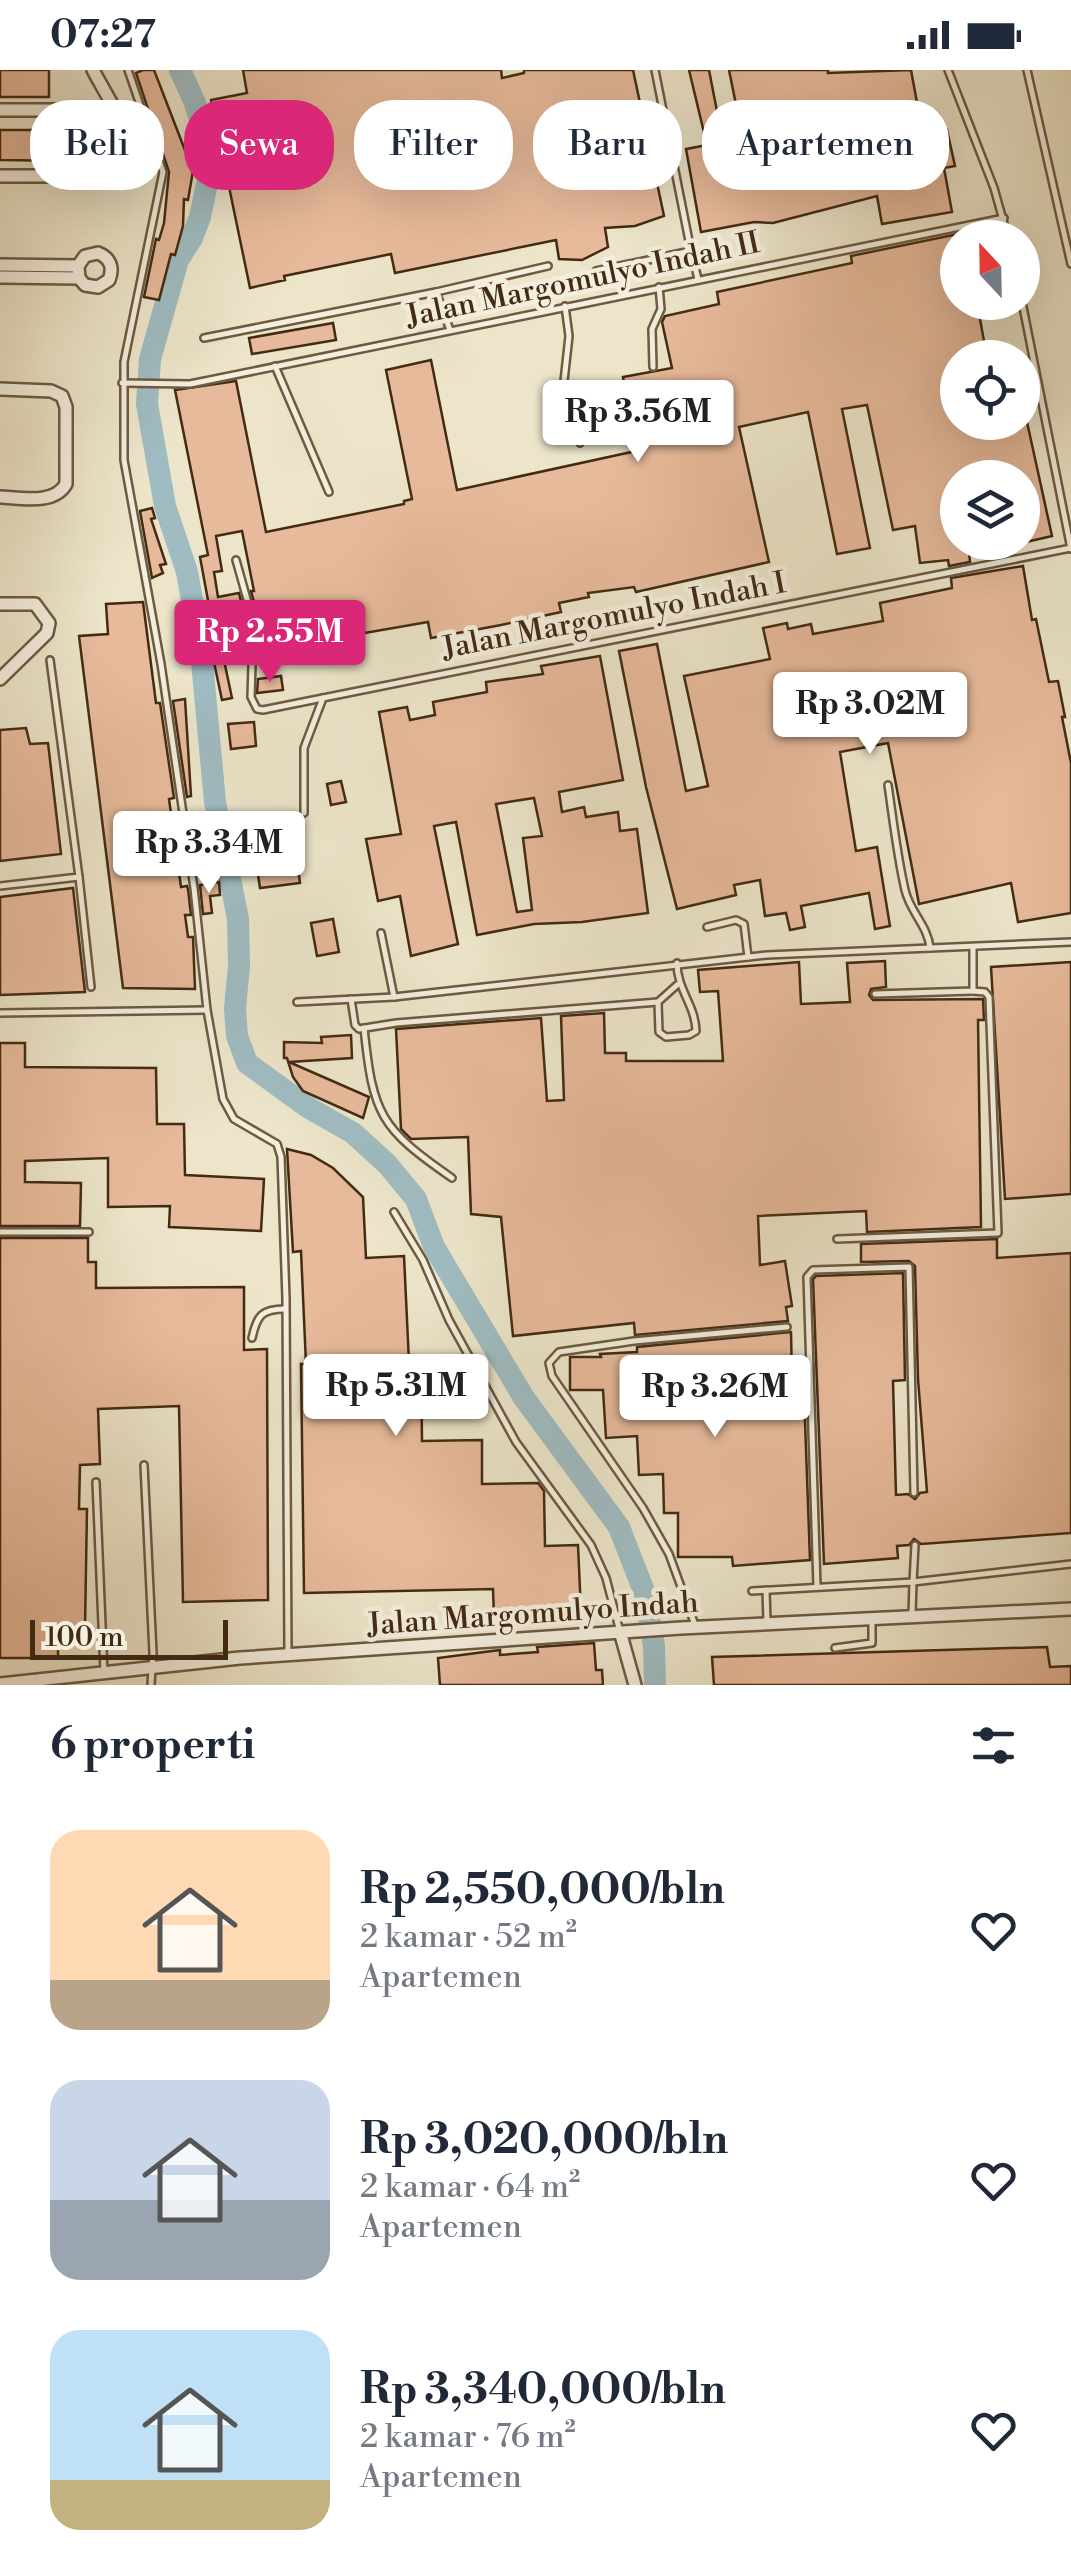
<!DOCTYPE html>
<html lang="id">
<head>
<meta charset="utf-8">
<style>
  :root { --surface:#fff; --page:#f6f6f7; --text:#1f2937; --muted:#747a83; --accent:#db2777 }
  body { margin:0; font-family:"Libre Bodoni",serif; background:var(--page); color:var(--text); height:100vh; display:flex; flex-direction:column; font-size:38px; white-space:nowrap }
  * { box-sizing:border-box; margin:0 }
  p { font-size:32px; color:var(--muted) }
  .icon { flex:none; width:55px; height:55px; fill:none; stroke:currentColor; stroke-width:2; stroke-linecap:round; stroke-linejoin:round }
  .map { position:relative; height:1615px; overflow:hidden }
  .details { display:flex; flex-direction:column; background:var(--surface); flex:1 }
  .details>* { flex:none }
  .banner { position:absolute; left:30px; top:30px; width:1012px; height:90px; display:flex; gap:20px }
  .needle { width:65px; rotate:338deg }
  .controls { position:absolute; left:940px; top:150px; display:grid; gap:20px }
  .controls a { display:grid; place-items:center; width:100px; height:100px; border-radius:50%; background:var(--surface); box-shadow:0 10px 40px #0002; font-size:50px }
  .scale { position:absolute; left:30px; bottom:25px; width:198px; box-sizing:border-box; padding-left:10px; border:5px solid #432b13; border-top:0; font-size:28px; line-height:35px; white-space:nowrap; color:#432b13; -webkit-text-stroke:8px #f3eedd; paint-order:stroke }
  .price { position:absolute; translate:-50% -85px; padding:0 22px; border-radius:10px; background:#fff; color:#222; font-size:32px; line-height:65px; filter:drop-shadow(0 2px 5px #0008) }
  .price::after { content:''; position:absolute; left:50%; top:60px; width:30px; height:22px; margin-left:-15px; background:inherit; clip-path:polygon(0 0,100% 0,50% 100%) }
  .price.active { background:var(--accent); color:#fff }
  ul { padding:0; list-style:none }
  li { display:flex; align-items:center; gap:30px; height:250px; padding:0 50px }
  li span { display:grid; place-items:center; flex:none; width:280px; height:200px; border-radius:30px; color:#555 }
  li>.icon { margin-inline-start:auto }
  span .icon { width:120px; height:120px; fill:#fffc; stroke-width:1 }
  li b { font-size:42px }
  h2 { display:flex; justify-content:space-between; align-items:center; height:120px; padding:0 50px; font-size:42px }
  .pill { padding:0 35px; border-radius:40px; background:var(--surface); box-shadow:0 10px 40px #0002; font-size:35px; line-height:90px }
  .pill.active { background:var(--accent); color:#fff }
  .status { display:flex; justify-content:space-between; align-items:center; height:70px; padding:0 50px; background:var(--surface); direction:ltr }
  .status svg { height:28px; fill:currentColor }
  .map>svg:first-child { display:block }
</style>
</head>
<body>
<div class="status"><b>07:27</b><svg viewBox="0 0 49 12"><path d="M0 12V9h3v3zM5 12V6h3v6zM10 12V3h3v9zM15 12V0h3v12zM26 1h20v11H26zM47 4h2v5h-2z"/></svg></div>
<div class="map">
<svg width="1071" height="1615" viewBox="0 0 1071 1615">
  <rect width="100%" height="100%" fill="#ece5ca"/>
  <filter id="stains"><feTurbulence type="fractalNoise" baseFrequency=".002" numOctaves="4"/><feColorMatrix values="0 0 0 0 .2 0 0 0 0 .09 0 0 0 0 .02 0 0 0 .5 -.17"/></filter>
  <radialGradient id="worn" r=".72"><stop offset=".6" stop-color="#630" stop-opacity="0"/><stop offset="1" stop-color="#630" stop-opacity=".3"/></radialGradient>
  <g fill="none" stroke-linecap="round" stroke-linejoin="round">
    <path stroke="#9fbcc2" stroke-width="22" d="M180 0 195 33 206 69 208 109 200 147 192 168 178 190 150 289 147 334 165 436 187 502 201 581 215 732 238 849 239 896 235 938 237 966 247 993 309 1038 353 1063 387 1094 416 1129 434 1177 524 1328 619 1457 645 1524 654 1576 655 1615"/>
  </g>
  <g fill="#e7ba9b" stroke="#432b13" stroke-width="2.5" fill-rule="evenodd">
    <rect x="0" y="0" width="49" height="27"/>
    <path d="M143 0H154L193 101 188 130 184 129 183 156 175 185 171 184 159 230 144 227 156 169 159 170 164 153 169 102 136 3Z"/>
    <path d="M243 0H501L502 8 524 3V0H633L664 146 635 156 605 158 608 177 582 190 559 189 556 170 395 203 391 184 284 206 285 210 250 218 211 30 247 23Z"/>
    <path d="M689 0H709L723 72 743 69 729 0H828V3L911 0 923 65 947 60 955 96 944 98 952 142 882 154 877 126 773 153 754 152 701 162 686 79 707 75Z"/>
    <path d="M0 60H71V91L0 90Z"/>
    <path d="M958 164V232H977L987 288H958V352H1027L1052 466 1022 473V453L1027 452 1022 408H958V472H968L970 492 949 496 948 490 920 493 915 456 893 460 867 335 842 339 870 478 837 484 808 342 739 357 769 492 636 522 634 517 588 523 589 527 559 533 561 542 501 555 431 568 428 552 353 565 355 574 294 586 290 565 264 570 251 521H254L242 461 216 466 222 501 214 502 218 527 239 523 245 548 212 552 200 487 208 485 175 320 236 311 266 462 404 434V431L412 429 386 300 431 290 457 420 636 381 623 307 672 298 662 252 665 246 719 234 717 222 852 193 851 186Z"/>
    <path d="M333 253 336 270 252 284 249 268Z"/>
    <path d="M152 438 155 448 151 449 166 494 160 495 163 503 152 508 140 441Z"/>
    <path d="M1023 496 1032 550 1036 549 1049 612 1058 611 1065 647H1062L1071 693V843L1018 852 1011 813 919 834 888 673 840 682 856 781 877 777 890 856 875 859 869 823 801 836 805 857 790 860 786 843 765 846 760 810 734 815 736 825 677 839 646 717 619 581 657 574 686 721 708 716 684 606 770 589 763 558 787 553 788 559 811 554 813 564 883 551 880 533 952 518 951 508Z"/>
    <path d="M143 532 156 633H160L174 728 169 729 181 817 187 816 188 819 191 845H185L188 867H193L195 919 123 918 79 566 108 564 106 534Z"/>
    <path d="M222 581 232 628 222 630 212 583Z"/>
    <path d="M600 586 623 710 559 722 562 742 584 737 586 747 618 742 620 761 637 759 648 843 582 852 534 854 477 865 456 752 434 756 458 874 411 886 400 826 378 831 366 769 401 764 379 642 407 637 410 650 435 645 433 632 487 622 486 612 543 604 541 596ZM534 728 542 766 523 768 532 840 517 842 496 734Z"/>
    <path d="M281 606 283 620 257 623 258 609Z"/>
    <path d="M185 629 191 726 187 727 173 631Z"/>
    <path d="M254 652 256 676 231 679 228 654Z"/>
    <path d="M26 658 30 674 48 673 61 784 0 791V660Z"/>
    <path d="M341 711 346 732 331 735 327 714Z"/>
    <path d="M296 785 300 813 260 818 256 791Z"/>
    <path d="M219 812 220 825 210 826 212 843 203 844 200 815Z"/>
    <path d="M73 818 85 922 0 925V827Z"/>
    <path d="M333 849 339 882 317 886 311 853Z"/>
    <path d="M885 891 886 917 871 919 869 925 873 930 983 929 984 950H978L981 1157 867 1162 866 1141 758 1146 760 1195 785 1191 792 1236 786 1237 788 1251 635 1265 634 1253 513 1266 501 1147 471 1144 468 1067 411 1069 401 1059 396 959 541 948 547 1031 564 1030 561 946 604 943 605 983H626V991H723L718 921 700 922 698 900 799 892 801 934 850 932 847 893Z"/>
    <path d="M1071 892V1124L1005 1129 991 897Z"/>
    <path d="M351 965 352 988 289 992 369 1027 363 1048 303 1021 293 1007 287 988H284V972L322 973 321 967Z"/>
    <path d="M0 973H25V997L156 998 157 1054H184L185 1105 264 1109 261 1161 169 1157 170 1136 108 1137V1088L25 1091V1112L81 1113 80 1156H0Z"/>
    <path d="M287 1079 311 1085 333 1098 363 1127 366 1188 404 1186 409 1292 421 1291 422 1371 482 1370V1414L538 1413 544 1421 545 1476 578 1475 581 1542 494 1547 493 1519 304 1523 301 1294H306L301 1181 293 1182Z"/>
    <path d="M0 1168H88V1192H96V1218L244 1217V1280L267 1279 268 1530 183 1532 179 1336 98 1339 100 1394 80 1395 79 1439H87L85 1558 58 1557V1588H0Z"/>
    <path d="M997 1169V1188L1071 1183V1463L921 1474 914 1469 909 1475 897 1476 898 1488 824 1494 813 1209 816 1206 903 1203 905 1310 893 1311 896 1425 908 1424 915 1429 920 1423 927 1422 918 1309 915 1196 909 1191 861 1192V1174Z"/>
    <path d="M791 1262 792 1310H797L798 1324 804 1323 810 1490 733 1496 732 1487H678V1443H664L663 1404 639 1405 637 1366 606 1368 603 1320H570V1287H601L600 1284 637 1282V1277Z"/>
    <path d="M594 1573 596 1600H602L603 1615H440L438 1588 500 1580V1585L538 1582 537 1577Z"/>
    <path d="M1047 1577 1050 1597 1071 1596V1615H714L712 1587Z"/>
  </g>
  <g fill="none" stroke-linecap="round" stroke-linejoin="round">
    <g stroke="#6d5a41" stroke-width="10">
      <g id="service">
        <path d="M128 0 163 102 124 292V390L161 594 194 818 207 940 223 1029 234 1049 277 1074 281 1087 286 1228 288 1584"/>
        <path d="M655 0 691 181"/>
        <path d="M948 0 994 118 1008 168"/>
        <path d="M1027 0 1071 194"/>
        <path d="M596 201 691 181 698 209"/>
        <path d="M436 222 548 196"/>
        <path d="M1022 232 1071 479"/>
        <path d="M565 236 569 266 564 311 580 373"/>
        <path d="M204 268 436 222 450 260"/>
        <path d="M275 296 329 422"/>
        <path d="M653 297 652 259 661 239 659 217"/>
        <path d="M122 313 190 314 1004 148"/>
        <path d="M236 490 250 540 253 562 251 627 257 639 263 640 1071 478"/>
        <path d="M888 715C893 749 897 785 905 820 910 842 928 856 930 878"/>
        <path d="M304 743V678L323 628"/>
        <path d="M79 807 91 917"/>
        <path d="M0 816 79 807 50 590"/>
        <path d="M707 857 736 850 744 854 748 887"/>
        <path d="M381 863 394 927"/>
        <path d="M677 893C677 920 695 934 696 961L689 965 666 967 659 962 658 932 677 915"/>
        <path d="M875 924 973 921V877"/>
        <path d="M351 929 355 955 359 959 396 953 658 932"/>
        <path d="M297 932 394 927 767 885 1071 872"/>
        <path d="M0 943 207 940"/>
        <path d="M364 958C373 1045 380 1058 452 1108"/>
        <path d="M394 1142 423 1190 449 1250 516 1372 591 1475 606 1508 620 1562"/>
        <path d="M0 1162H89"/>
        <path d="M837 1169 998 1163 989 927 985 922 973 921"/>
        <path d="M252 1268C257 1245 262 1239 285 1239"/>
        <path d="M144 1395 153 1583 151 1615"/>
        <path d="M96 1412 104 1602"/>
        <path d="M915 1475 913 1512 1071 1494"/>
        <path d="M817 1516 807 1207 813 1200 909 1197 914 1423"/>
        <path d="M766 1520 767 1552"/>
        <path d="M752 1521 913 1512 912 1545"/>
        <path d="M695 1555 669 1484 643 1438 552 1306 549 1293 559 1282 634 1271 787 1257"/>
        <path d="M835 1578 872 1573V1550"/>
      </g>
    </g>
    <g stroke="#6d5a41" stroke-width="16">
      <g id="minor">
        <path d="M0 40H114"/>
        <path d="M0 106H124L133 99C137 71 106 25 93 0"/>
        <path d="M0 195 78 196"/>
        <path d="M0 207 79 208 85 215 98 217 109 210C114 197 110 188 98 183L85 186 78 196 79 208"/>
        <path d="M0 319 51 321 62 326 66 337V414C54 435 22 428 0 427"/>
        <path d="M0 534H35L49 553 47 563 0 609"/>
        <path d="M621 1565 635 1615"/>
        <path d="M0 1614 240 1588 681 1558 1071 1539"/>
      </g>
    </g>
    <use href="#service" stroke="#f3eedd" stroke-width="5"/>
    <use href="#minor" stroke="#f3eedd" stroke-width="11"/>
  </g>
  <g text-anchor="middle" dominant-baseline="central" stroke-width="9" stroke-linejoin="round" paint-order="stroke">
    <g font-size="30" fill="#432b13" stroke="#f3eedd">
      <text transform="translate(583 210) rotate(-12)">Jalan Margomulyo Indah II</text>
      <text transform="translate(614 546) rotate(-11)">Jalan Margomulyo Indah I</text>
      <text transform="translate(533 1544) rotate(-4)">Jalan Margomulyo Indah</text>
    </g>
  </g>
  <rect width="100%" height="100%" filter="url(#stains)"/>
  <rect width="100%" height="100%" fill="url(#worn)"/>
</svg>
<div class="controls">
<a><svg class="needle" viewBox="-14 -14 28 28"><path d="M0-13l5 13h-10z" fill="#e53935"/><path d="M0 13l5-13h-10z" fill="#747a83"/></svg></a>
<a><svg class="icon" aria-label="locate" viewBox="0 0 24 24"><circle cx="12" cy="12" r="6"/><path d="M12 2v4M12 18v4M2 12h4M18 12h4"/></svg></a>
<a><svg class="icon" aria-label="layers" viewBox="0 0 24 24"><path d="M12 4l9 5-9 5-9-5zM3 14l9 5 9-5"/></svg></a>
</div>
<div class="scale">100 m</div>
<b class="price" style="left:638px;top:395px">Rp 3.56M</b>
<b class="price active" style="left:270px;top:615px">Rp 2.55M</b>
<b class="price" style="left:870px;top:687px">Rp 3.02M</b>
<b class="price" style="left:209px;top:826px">Rp 3.34M</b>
<b class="price" style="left:396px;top:1369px">Rp 5.31M</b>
<b class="price" style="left:715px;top:1370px">Rp 3.26M</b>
<div class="banner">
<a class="pill">Beli</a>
<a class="pill active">Sewa</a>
<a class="pill">Filter</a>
<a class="pill">Baru</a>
<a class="pill">Apartemen</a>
</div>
</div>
<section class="details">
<h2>6 properti<svg class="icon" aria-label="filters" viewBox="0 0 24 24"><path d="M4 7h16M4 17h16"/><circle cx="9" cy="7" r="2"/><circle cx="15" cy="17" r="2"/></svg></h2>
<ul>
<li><span style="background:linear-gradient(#ffd9b3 75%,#b9a48a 0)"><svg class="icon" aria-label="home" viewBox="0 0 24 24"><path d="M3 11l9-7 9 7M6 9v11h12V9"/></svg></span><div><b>Rp 2,550,000/bln</b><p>2 kamar · 52 m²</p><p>Apartemen</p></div><svg class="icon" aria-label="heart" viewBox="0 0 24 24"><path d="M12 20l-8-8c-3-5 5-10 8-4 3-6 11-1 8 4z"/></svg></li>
<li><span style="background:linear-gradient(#c9d6e8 60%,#9aa5b1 0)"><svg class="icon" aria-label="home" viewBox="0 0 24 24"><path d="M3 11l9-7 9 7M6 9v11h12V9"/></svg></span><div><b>Rp 3,020,000/bln</b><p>2 kamar · 64 m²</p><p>Apartemen</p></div><svg class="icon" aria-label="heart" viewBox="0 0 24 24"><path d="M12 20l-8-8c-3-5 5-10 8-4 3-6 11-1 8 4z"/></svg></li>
<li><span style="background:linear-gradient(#bfe0f5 75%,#c2b280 0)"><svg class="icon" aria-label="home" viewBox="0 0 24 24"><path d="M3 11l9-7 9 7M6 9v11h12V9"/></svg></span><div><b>Rp 3,340,000/bln</b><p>2 kamar · 76 m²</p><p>Apartemen</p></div><svg class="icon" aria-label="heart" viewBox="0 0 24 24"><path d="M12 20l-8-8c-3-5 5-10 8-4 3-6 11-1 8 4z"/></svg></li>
</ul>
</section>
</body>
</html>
